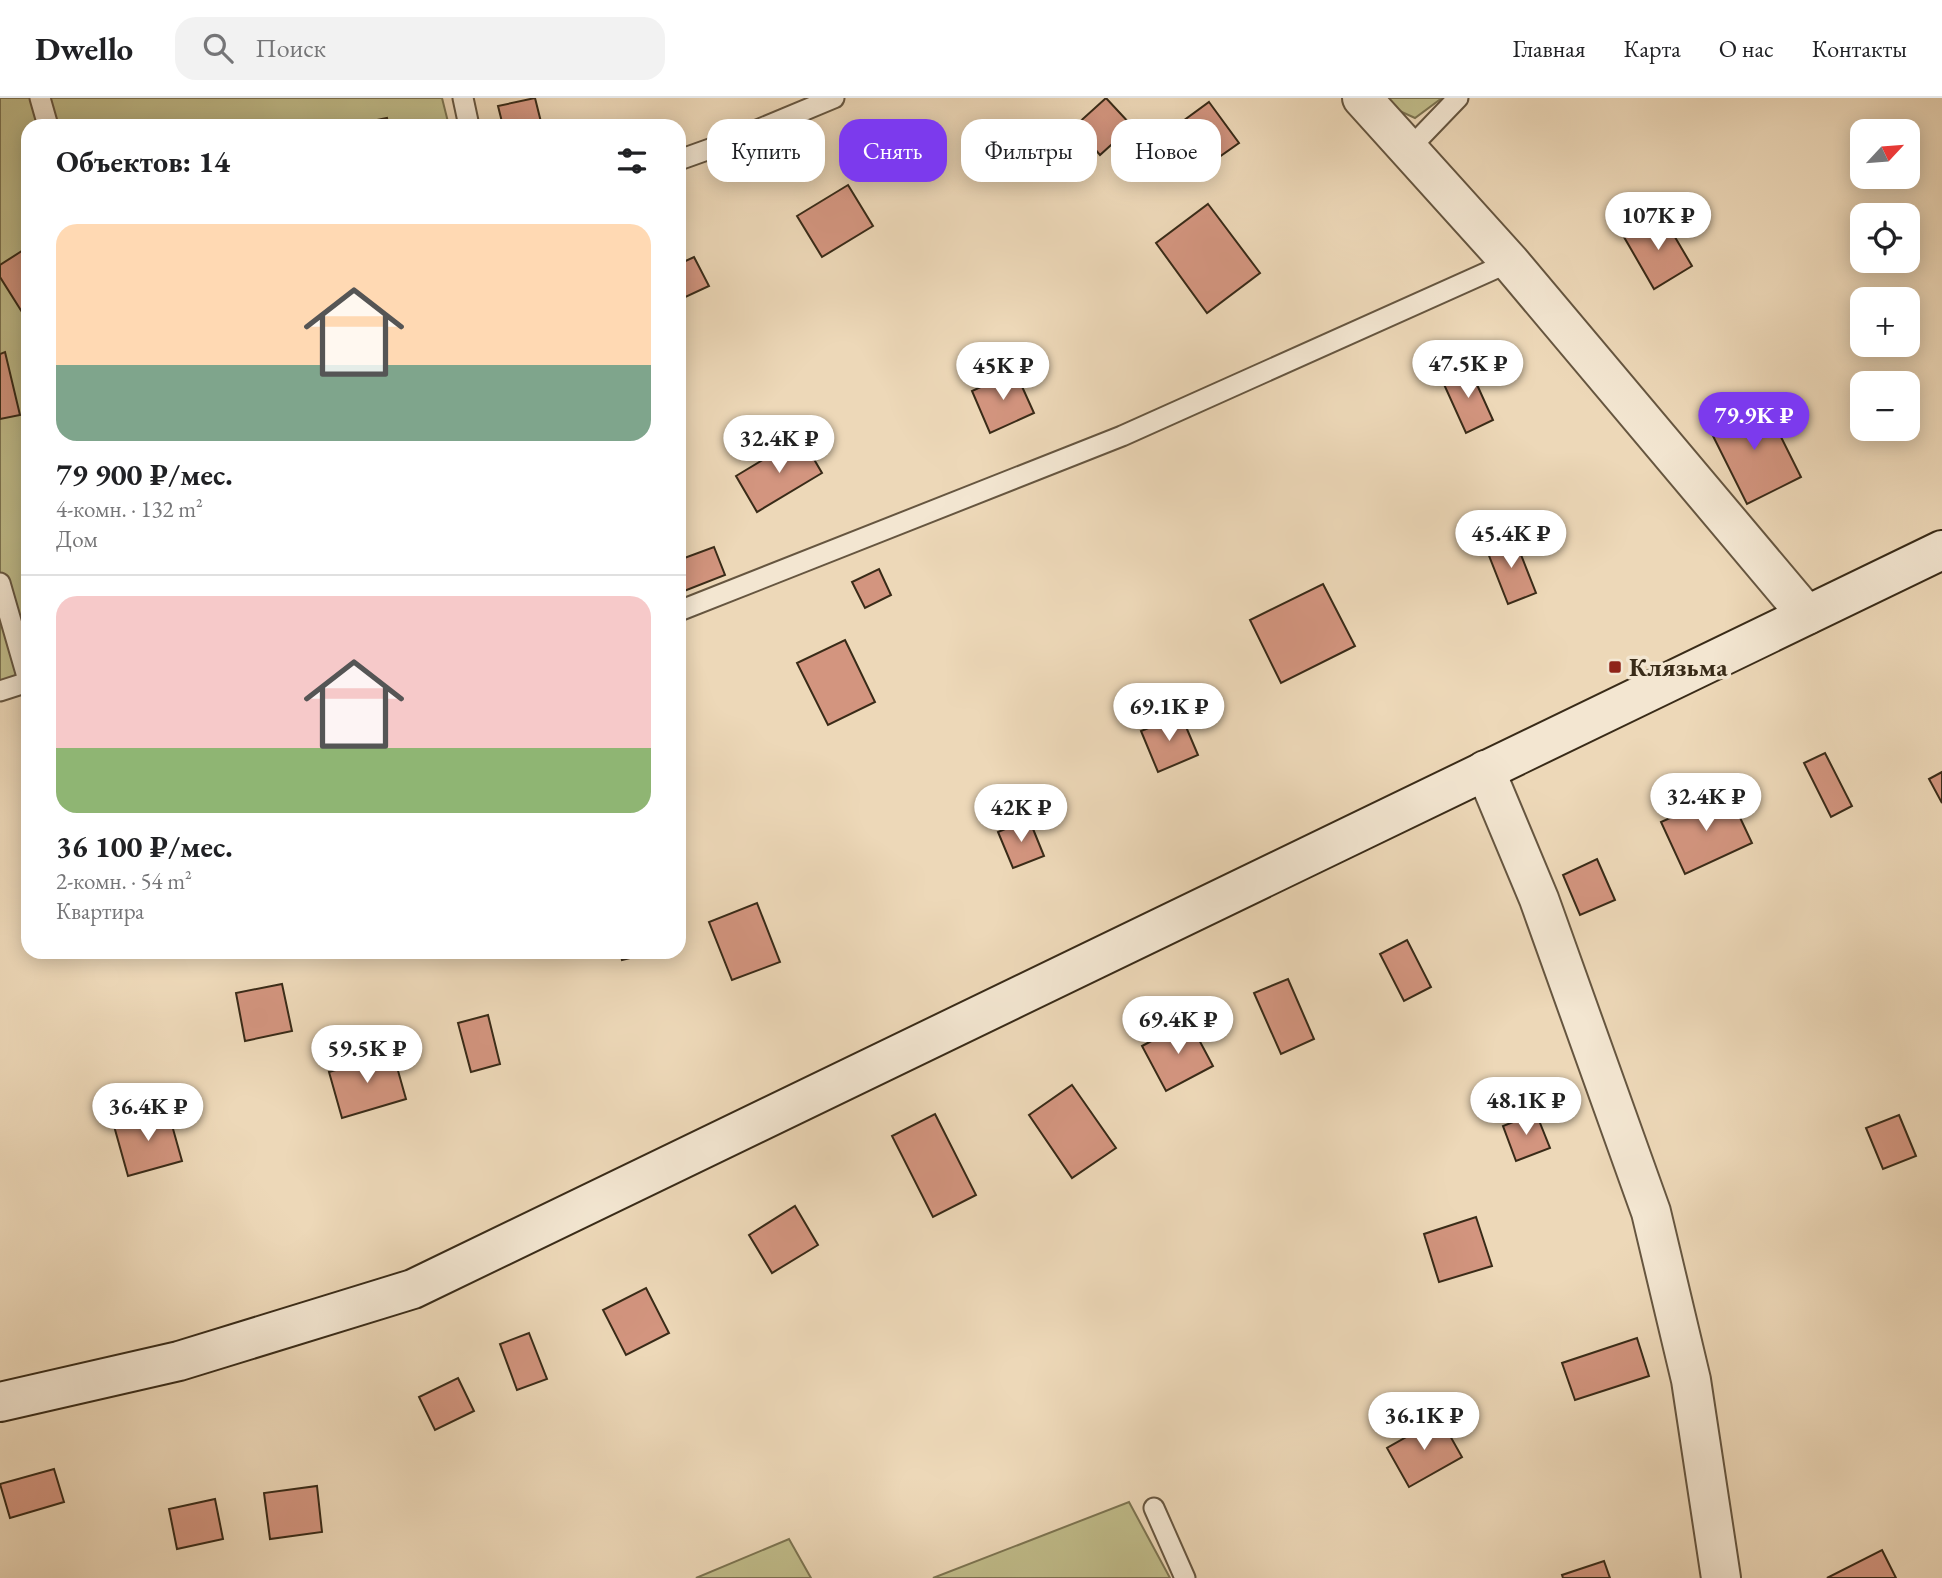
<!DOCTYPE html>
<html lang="ru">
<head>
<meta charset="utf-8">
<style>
  :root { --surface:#fff; --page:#f2f2f2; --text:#202124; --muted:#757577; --line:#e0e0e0; --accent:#7c3aed }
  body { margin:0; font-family:"EB Garamond",serif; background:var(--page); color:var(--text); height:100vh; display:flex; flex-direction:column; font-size:26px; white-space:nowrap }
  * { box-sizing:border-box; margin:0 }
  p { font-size:23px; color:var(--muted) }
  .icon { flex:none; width:38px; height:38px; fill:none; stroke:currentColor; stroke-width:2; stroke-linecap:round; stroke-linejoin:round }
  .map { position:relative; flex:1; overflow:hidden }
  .drawer { position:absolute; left:21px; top:21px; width:665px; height:840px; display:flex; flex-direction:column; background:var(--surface); border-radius:21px; box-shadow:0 4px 18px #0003 }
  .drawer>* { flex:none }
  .banner { position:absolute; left:707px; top:21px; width:665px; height:63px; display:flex; gap:14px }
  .needle { width:46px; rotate:64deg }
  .controls { position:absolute; left:1850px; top:21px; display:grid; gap:14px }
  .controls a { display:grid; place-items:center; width:70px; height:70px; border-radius:14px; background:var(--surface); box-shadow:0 4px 18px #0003; font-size:35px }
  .price { position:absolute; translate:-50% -60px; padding:0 16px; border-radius:24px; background:#fff; color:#222; font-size:23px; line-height:46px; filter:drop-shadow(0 2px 4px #0008) }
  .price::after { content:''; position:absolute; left:50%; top:42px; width:21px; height:16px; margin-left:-10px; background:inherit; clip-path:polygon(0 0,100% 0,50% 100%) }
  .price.selected { background:var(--accent); color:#fff }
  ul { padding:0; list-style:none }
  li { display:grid; align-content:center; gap:14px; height:371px; padding:0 35px }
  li+li { border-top:2px solid var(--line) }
  li span { display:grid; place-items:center; height:217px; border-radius:21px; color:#555 }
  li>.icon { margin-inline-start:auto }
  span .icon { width:126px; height:126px; fill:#fffc; stroke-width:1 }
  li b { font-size:30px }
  h2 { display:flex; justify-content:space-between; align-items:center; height:84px; padding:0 35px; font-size:30px }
  .chip { padding:0 24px; border-radius:21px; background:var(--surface); box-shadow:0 4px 18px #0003; font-size:24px; line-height:63px }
  .chip.selected { background:var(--accent); color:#fff }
  header { display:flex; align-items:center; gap:42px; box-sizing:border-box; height:98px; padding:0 35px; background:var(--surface); border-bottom:2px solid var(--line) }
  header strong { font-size:33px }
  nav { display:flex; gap:38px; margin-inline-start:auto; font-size:24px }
  .search { width:490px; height:63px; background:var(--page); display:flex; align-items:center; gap:18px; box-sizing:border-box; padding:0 24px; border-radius:21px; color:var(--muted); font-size:26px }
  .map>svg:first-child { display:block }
</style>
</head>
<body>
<header>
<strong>Dwello</strong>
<div class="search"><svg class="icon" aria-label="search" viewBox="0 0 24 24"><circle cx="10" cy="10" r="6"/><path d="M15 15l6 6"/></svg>Поиск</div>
<nav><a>Главная</a><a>Карта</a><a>О нас</a><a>Контакты</a></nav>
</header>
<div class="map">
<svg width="1942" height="1480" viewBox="0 0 1942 1480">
  <rect width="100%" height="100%" fill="#edd8b8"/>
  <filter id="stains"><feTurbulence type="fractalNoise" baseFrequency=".00286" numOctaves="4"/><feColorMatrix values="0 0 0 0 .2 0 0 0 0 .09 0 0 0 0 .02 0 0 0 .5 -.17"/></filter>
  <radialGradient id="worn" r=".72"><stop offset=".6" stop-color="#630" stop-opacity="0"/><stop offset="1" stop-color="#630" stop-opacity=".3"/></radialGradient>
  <g fill="#c0bc8a" stroke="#7c7451" stroke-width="2">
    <path d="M0 0H442L449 28H28V574L0 583Z"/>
    <path d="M1384 0H1442L1415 20 1393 10Z"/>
    <path d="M1129 1404 1170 1480H933Z"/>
    <path d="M789 1441 811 1480H696Z"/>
  </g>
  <g fill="#d3957f" stroke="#392b18" stroke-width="2">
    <path d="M535 0 542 28H503L498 8Z"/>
    <path d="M1106 0 1132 28 1100 57 1075 28Z"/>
    <path d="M1209 4 1239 45 1212 64 1183 23Z"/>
    <path d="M387 20 389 28H348Z"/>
    <path d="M848 87 873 128 822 159 797 118Z"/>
    <path d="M1208 106 1260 175 1207 215 1156 145Z"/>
    <path d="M1662 117 1692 168 1654 191 1624 139Z"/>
    <path d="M28 149V221L27 222 0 179V167Z"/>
    <path d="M694 159 709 188 679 202V166Z"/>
    <path d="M5 254 20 317 0 321V256Z"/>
    <path d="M1469 269 1493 322 1466 335 1442 282Z"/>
    <path d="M1015 273 1034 315 990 335 972 293Z"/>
    <path d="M1762 301 1801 379 1747 406 1708 328Z"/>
    <path d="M801 339 822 375 757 414 736 378Z"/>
    <path d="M1514 439 1536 495 1508 506 1486 450Z"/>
    <path d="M714 449 725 477 679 495V462Z"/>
    <path d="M879 471 891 497 865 510 852 484Z"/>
    <path d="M1323 486 1355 548 1281 585 1250 522Z"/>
    <path d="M845 542 875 604 828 627 797 565Z"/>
    <path d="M1181 617 1198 657 1158 674 1141 633Z"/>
    <path d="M1825 655 1852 708 1831 719 1804 665Z"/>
    <path d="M1942 674V705L1929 681Z"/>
    <path d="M1728 694 1752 745 1685 776 1661 724Z"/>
    <path d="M1029 721 1044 758 1013 770 998 734Z"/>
    <path d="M1597 761 1615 802 1580 817 1563 777Z"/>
    <path d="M757 805 780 864 732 882 709 824Z"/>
    <path d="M1407 842 1431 889 1404 903 1380 856Z"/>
    <path d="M620 854H654L622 862Z"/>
    <path d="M1288 881 1314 941 1281 956 1254 895Z"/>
    <path d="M282 886 292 933 245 943 236 895Z"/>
    <path d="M488 917 500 966 471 974 458 925Z"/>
    <path d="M1189 923 1213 968 1166 993 1142 948Z"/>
    <path d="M393 955 406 1001 342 1020 329 974Z"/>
    <path d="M1072 987 1116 1050 1072 1080 1029 1017Z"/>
    <path d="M168 1013 182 1063 128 1078 114 1028Z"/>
    <path d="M1536 1015 1550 1050 1516 1063 1503 1028Z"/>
    <path d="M935 1016 976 1097 933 1119 892 1038Z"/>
    <path d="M1899 1017 1916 1058 1883 1071 1866 1030Z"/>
    <path d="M795 1108 818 1147 772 1175 749 1137Z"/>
    <path d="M1476 1119 1492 1168 1439 1184 1424 1136Z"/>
    <path d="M646 1190 669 1235 626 1257 603 1212Z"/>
    <path d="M529 1235 547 1281 517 1292 500 1246Z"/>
    <path d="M1637 1240 1649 1278 1575 1302 1562 1265Z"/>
    <path d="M458 1280 474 1313 435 1332 419 1299Z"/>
    <path d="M1440 1320 1462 1359 1409 1389 1387 1350Z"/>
    <path d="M54 1371 64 1404 10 1420 0 1386Z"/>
    <path d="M317 1388 322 1434 270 1441 264 1395Z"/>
    <path d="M215 1401 223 1441 177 1451 169 1411Z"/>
    <path d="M1882 1452 1896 1480H1827Z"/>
    <path d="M1604 1463 1610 1480H1563L1562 1477Z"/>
  </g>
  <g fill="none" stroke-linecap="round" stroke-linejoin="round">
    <g stroke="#665640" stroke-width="23">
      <g id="service">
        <path d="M40 0 48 28"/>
        <path d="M463 0 469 28"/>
        <path d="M1409 51 1458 0"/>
        <path d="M679 62 721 47 834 0"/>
        <path d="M0 485 28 582"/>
        <path d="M679 513 1122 338 1510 164"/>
        <path d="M0 593 28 584"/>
        <path d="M1154 1410 1185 1480"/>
      </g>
    </g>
    <g stroke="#665640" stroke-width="42">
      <path id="minor" d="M1485 672 1539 801 1651 1114 1691 1282 1721 1480"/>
    </g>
    <g stroke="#665640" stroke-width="42">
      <path id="tertiary" d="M1362 0 1510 164 1807 517"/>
    </g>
    <g stroke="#392b18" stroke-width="42">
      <path id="secondary" d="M0 1304 179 1263 413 1191 1942 452"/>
    </g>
    <use href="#service" stroke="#f3e6d1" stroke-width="19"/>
    <use href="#minor" stroke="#f3e6d1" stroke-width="38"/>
    <use href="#tertiary" stroke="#f3e6d1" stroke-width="38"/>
    <use href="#secondary" stroke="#f3e6d1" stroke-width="38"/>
  </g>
  <rect fill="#8f2418" stroke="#f3e6d1" stroke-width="2.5" x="1608" y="562" width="14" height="14" rx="3.5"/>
  <g text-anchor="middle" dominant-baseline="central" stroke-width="7" stroke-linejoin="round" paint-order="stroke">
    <g font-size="26" font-weight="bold" fill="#392b18" stroke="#f3e6d1" text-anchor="start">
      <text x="1629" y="569">Клязьма</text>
    </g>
  </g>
  <rect width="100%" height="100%" filter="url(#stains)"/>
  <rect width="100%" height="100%" fill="url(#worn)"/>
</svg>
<div class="controls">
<a><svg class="needle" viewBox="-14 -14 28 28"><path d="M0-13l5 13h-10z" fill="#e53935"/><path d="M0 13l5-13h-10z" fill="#757577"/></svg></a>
<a><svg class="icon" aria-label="locate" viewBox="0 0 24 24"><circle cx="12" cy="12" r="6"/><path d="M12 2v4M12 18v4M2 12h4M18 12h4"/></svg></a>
<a>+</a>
<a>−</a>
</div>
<b class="price" style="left:1658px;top:154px">107K ₽</b>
<b class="price" style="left:1468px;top:302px">47.5K ₽</b>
<b class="price" style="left:1003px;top:304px">45K ₽</b>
<b class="price selected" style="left:1754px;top:354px">79.9K ₽</b>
<b class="price" style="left:779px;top:377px">32.4K ₽</b>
<b class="price" style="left:1511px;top:472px">45.4K ₽</b>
<b class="price" style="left:1169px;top:645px">69.1K ₽</b>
<b class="price" style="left:1706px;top:735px">32.4K ₽</b>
<b class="price" style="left:1021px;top:746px">42K ₽</b>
<b class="price" style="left:1178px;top:958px">69.4K ₽</b>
<b class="price" style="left:367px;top:987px">59.5K ₽</b>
<b class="price" style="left:1526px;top:1039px">48.1K ₽</b>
<b class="price" style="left:148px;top:1045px">36.4K ₽</b>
<b class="price" style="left:1424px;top:1354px">36.1K ₽</b>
<div class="banner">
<a class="chip">Купить</a>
<a class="chip selected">Снять</a>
<a class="chip">Фильтры</a>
<a class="chip">Новое</a>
</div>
<section class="drawer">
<h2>Объектов: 14<svg class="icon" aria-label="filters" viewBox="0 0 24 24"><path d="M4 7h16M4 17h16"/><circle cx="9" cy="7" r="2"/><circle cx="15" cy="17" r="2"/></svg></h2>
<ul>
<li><span style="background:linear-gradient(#ffd9b3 65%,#7fa58c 0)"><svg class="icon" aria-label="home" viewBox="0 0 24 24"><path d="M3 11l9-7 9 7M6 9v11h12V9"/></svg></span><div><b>79 900 ₽/мес.</b><p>4-комн. · 132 m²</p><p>Дом</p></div></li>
<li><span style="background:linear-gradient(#f6c9c9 70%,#8fb573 0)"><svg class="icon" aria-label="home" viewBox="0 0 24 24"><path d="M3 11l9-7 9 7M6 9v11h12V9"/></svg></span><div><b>36 100 ₽/мес.</b><p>2-комн. · 54 m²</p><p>Квартира</p></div></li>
</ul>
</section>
</div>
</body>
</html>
